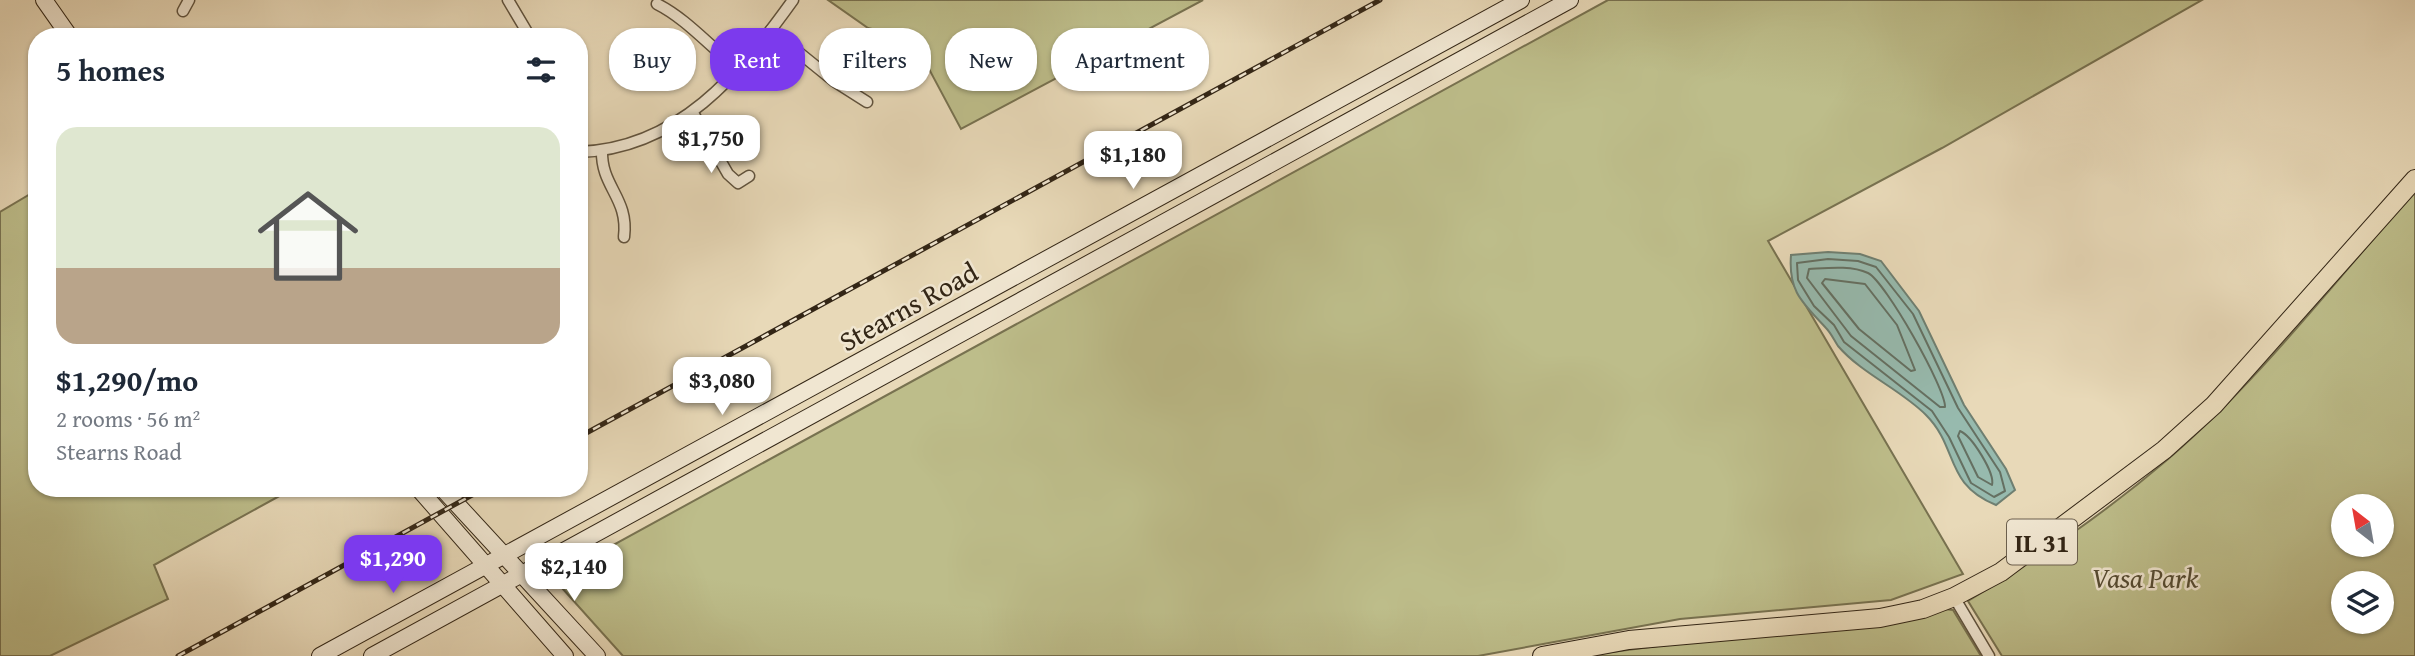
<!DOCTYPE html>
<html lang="en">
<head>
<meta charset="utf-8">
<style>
  :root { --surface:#fff; --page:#f2f2f3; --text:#1f2937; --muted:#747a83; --accent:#7c3aed }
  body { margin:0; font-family:"Gentium Book Plus",serif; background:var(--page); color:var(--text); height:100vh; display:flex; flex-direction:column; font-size:26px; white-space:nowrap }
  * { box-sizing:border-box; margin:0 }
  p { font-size:23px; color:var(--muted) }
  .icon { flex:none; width:38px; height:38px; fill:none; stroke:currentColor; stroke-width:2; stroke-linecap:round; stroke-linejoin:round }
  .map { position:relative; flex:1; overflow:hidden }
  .side { position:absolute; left:28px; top:28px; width:560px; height:469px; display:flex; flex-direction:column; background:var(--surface); border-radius:28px; box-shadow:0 2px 5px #0004 }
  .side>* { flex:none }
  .top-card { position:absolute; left:609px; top:28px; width:665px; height:63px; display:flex; gap:14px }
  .needle { width:46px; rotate:329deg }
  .controls { position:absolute; left:2331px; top:494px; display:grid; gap:14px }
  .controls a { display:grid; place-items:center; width:63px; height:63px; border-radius:50%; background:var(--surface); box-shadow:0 2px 5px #0004; font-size:35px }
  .price { position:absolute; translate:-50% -60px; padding:0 16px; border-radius:14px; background:#fff; color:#222; font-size:23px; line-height:46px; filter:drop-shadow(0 2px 4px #0008) }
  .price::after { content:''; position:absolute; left:50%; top:42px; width:21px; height:16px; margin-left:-10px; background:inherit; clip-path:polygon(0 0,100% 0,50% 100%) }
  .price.current { background:var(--accent); color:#fff }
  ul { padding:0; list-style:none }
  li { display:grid; align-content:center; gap:14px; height:371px; padding:0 28px }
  li span { display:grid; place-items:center; height:217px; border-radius:21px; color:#555 }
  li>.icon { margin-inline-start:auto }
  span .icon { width:126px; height:126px; fill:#fffc; stroke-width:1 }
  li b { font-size:30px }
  h2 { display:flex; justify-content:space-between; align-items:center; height:84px; padding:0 28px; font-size:30px }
  .chip { padding:0 24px; border-radius:28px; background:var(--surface); box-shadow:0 2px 5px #0004; font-size:24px; line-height:63px }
  .chip.current { background:var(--accent); color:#fff }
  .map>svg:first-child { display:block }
</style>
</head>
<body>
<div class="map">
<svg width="2415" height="656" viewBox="0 0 2415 656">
  <rect width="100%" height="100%" fill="#e8d9b8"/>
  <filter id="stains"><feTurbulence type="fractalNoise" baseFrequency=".00286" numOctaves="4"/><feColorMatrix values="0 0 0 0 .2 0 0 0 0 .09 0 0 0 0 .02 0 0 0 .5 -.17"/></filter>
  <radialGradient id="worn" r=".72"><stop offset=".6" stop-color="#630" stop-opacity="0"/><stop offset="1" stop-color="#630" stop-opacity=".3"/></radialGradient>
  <g fill="#bdbd8a" stroke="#787250" stroke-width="2" fill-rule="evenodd">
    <path d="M828 0H1203L961 129 913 39 868 28Z"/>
    <path d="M1608 0H2202L1942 148 1768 241 1963 574 1891 600 1680 619 1478 656H623L553 578Z"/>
    <path d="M37 190V488H294L154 565 168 599 50 656H0V212Z"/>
    <path d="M2415 191V656H2002L1968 601C2038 559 2105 513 2167 460 2259 381 2335 281 2415 191ZM2343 506H2382V544H2343ZM2343 583H2382V621H2343Z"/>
    <path d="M1944 609 1953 610 1981 656H1581Z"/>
  </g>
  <path fill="#97baae" stroke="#6f7f71" stroke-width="2" d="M1828 252 1860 254 1881 261 1919 311 1964 405 2006 469 2015 490 1996 505C1944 484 1959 448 1926 415 1900 389 1862 374 1838 346 1834 340 1831 333 1826 328 1803 303 1788 292 1791 255Z"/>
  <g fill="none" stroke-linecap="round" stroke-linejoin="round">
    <g stroke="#657062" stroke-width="2">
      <path d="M1828 259 1858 261 1876 267 1913 314 1958 408 2000 472 2005 491 1994 497 1971 483 1949 437 1932 411 1844 342 1834 325 1814 306 1798 280 1797 263Z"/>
      <path d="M1809 269C1827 268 1851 265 1868 273 1885 281 1946 389 1945 407H1940L1851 336 1807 278Z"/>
      <path d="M1825 279 1865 284 1897 325 1915 370 1911 371 1859 329 1822 283Z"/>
      <path d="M1960 431C1972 436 1995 473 1992 485L1978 477 1958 436Z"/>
    </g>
    <g stroke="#60533e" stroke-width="13">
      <g id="minor">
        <path d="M508 0 530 37"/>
        <path d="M657 4C687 19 711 48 739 69"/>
        <path d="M183 11 189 0"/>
        <path d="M771 30 834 81 867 102"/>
        <path d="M693 113 728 174 738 183 749 176"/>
        <path d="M602 151C601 187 629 198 624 237"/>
        <path d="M579 152C678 149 740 74 793 0"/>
        <path d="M1954 597 1989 656"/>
      </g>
    </g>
    <g stroke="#332616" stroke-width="18">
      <g id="secondary">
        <path d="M44 0 70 37"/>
        <path d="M418 488 565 656"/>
        <path d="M442 488 597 656"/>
        <path d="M320 656 1521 0"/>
        <path d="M372 656 1570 0"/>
      </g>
    </g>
    <g stroke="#332616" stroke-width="20">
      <path id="primary" d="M1542 656 1629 640 1880 618 1923 609 1954 597 2001 572 2164 450 2214 405 2415 179"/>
    </g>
    <use href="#minor" stroke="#f0e6d1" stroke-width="10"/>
    <use href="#secondary" stroke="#f0e6d1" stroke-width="16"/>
    <use href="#primary" stroke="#e8d9b8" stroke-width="18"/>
    <g stroke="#332616" stroke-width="5">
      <g id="rail">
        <path d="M579 437 1380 0"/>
        <path d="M178 656 485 488"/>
      </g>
    </g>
    <use href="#rail" stroke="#f0e6d1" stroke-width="2.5" stroke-dasharray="8" stroke-linecap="butt"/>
  </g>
  <g text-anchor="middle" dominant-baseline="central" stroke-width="5" stroke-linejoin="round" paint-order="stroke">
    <rect fill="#f0e6d1" stroke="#6c604e" stroke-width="2" x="2007" y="519.5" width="70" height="45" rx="5"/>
    <g font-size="26" font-weight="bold" fill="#332616">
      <text x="2042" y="542">IL 31</text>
    </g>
    <g font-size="28" fill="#332616" stroke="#f0e6d1">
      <text transform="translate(908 306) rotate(-29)">Stearns Road</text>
    </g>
    <g font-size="28" font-style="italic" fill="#564c33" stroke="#f0e6d1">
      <text x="2145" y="577">Vasa Park</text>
    </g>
  </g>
  <rect width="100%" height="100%" filter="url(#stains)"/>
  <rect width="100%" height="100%" fill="url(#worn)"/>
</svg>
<div class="controls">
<a><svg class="needle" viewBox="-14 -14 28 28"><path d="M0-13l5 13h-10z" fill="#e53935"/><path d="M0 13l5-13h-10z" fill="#747a83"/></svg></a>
<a><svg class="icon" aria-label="layers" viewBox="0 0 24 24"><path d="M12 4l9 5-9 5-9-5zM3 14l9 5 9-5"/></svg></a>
</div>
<b class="price" style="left:711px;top:175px">$1,750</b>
<b class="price" style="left:1133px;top:191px">$1,180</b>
<b class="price" style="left:722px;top:417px">$3,080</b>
<b class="price current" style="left:393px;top:595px">$1,290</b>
<b class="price" style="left:574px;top:603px">$2,140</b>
<div class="top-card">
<a class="chip">Buy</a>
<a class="chip current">Rent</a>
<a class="chip">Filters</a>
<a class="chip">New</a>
<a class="chip">Apartment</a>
</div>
<section class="side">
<h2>5 homes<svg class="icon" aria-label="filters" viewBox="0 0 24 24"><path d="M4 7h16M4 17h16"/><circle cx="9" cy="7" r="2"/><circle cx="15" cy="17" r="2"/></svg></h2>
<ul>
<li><span style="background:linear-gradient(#dfe7d0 65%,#b9a48a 0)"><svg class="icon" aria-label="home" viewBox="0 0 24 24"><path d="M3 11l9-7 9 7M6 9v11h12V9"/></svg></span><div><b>$1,290/mo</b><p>2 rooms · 56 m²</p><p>Stearns Road</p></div></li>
</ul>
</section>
</div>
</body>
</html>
